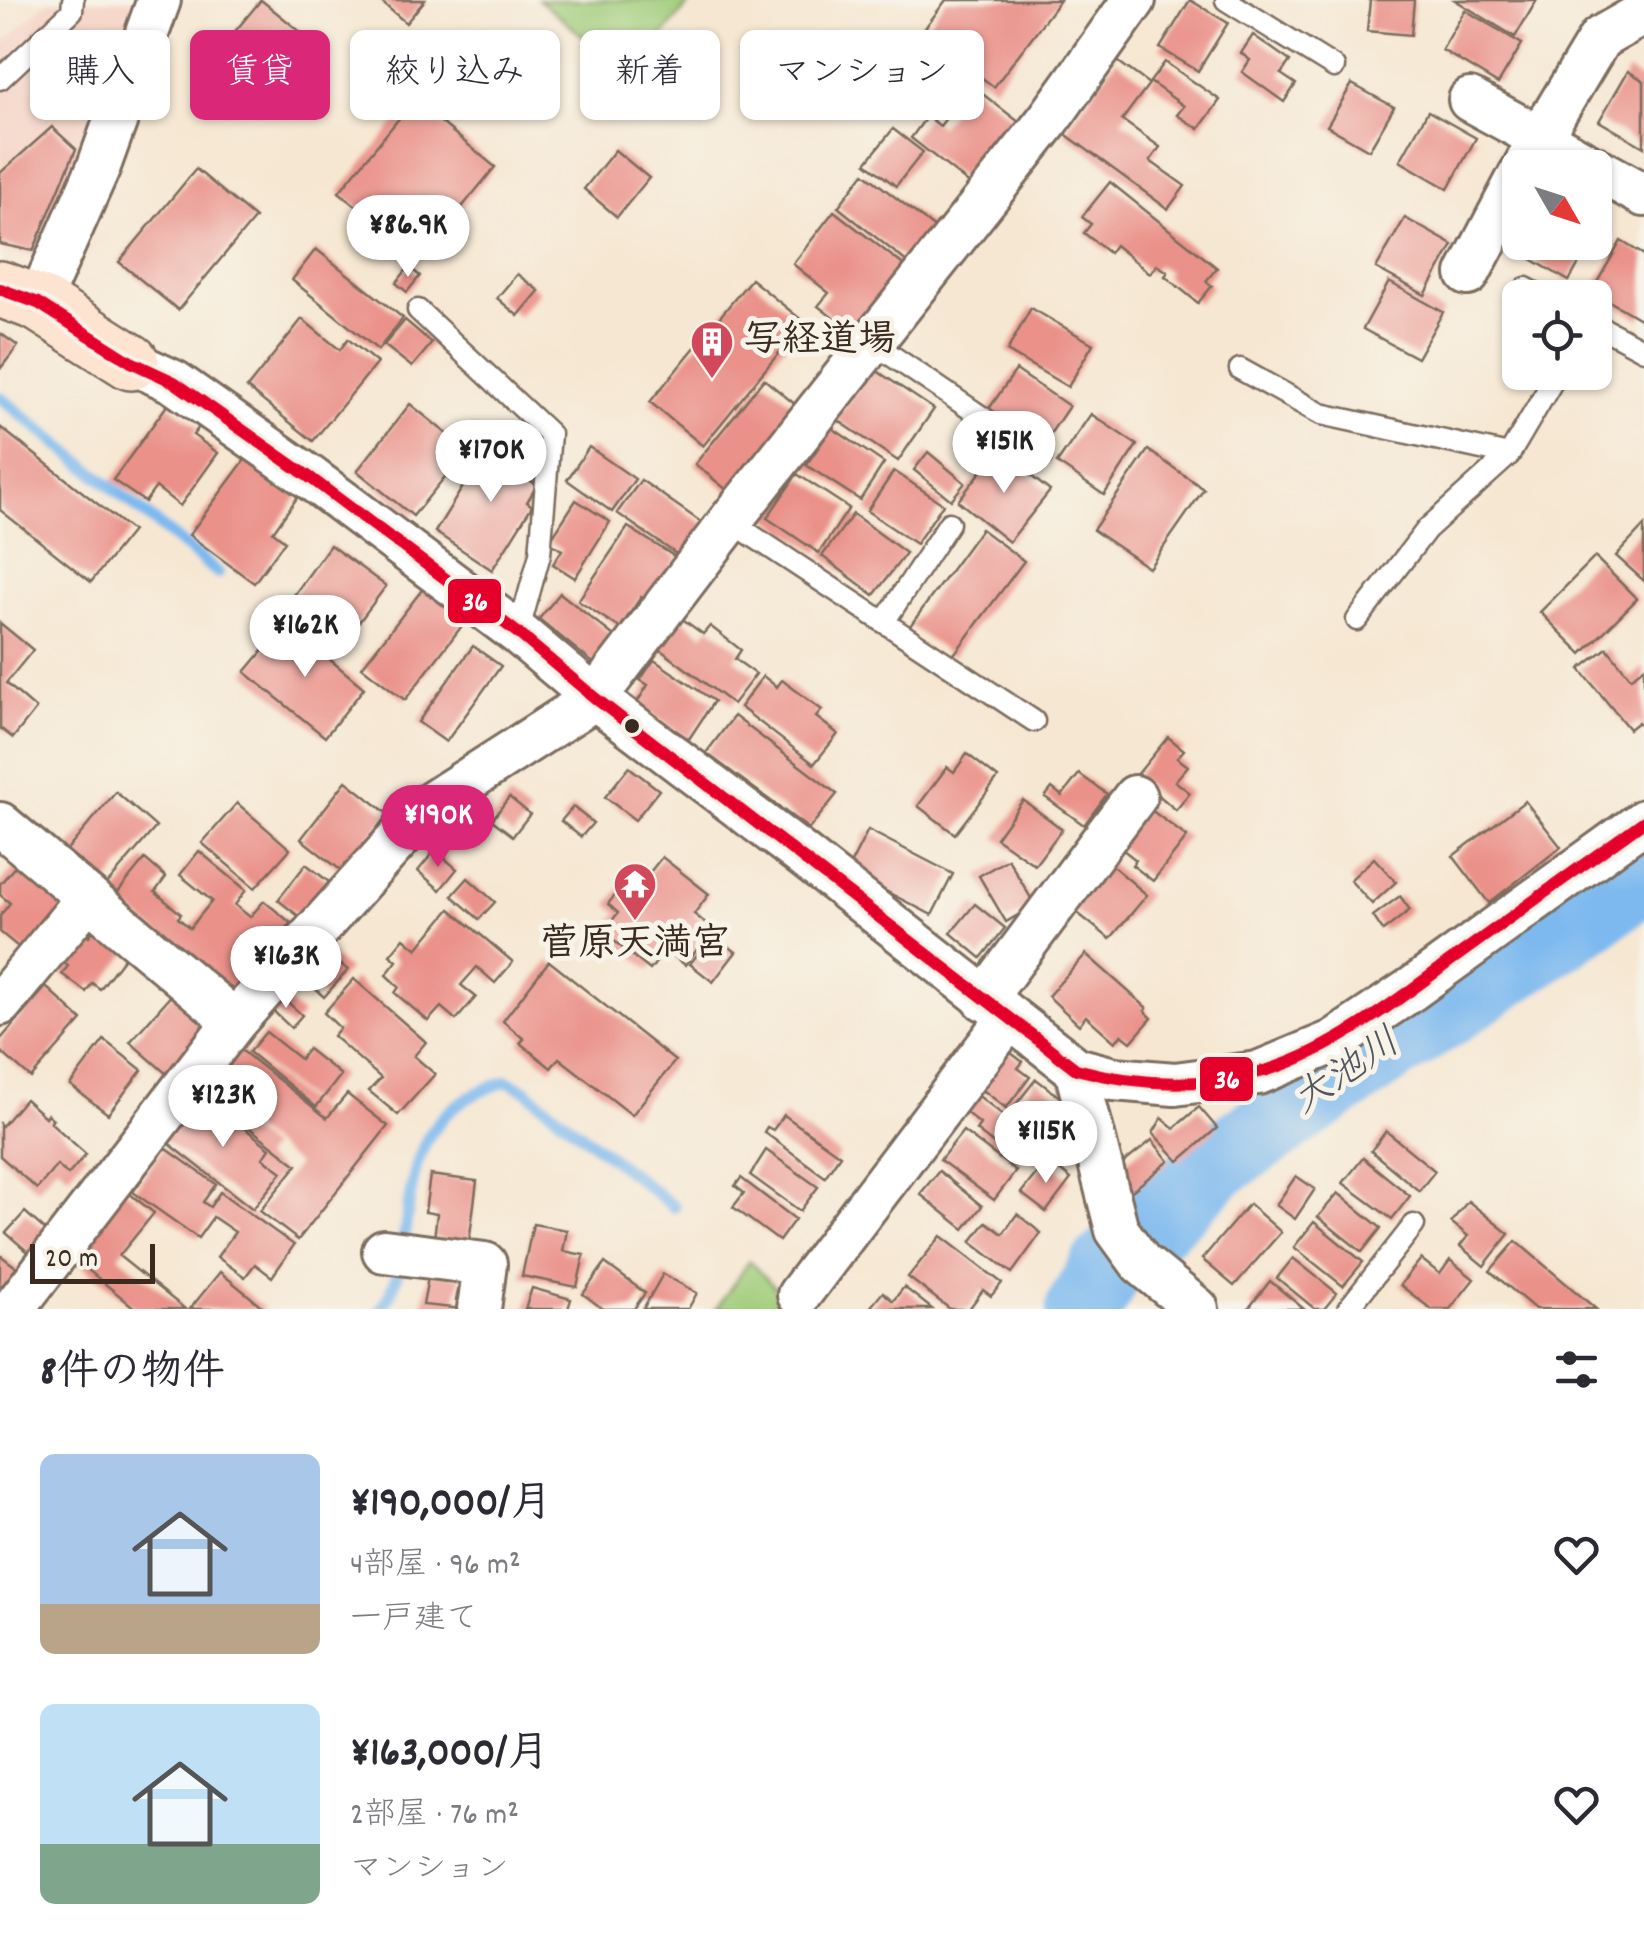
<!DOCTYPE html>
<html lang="ja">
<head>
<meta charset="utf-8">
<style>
  :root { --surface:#fff; --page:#f2f2f3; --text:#2b2b33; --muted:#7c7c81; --accent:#db2777 }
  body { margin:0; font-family:Dekko,"Klee One",sans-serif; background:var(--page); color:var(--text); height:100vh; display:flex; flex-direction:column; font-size:38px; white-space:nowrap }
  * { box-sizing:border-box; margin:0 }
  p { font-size:32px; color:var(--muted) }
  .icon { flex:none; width:55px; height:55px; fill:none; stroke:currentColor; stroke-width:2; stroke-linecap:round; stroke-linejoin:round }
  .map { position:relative; height:1309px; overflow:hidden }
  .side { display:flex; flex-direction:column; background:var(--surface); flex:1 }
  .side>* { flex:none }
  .hud { position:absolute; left:30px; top:30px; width:1000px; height:90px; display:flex; gap:20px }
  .needle { width:65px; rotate:129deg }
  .fabs { position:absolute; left:1502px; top:150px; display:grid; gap:20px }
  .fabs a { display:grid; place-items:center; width:110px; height:110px; border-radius:15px; background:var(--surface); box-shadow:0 2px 8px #0004; font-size:50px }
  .scale { position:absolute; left:30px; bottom:25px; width:125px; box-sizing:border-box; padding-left:10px; border:5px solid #3b2a1e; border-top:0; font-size:28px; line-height:35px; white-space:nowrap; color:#3b2a1e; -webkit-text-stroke:8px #f7f3e8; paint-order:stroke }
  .price { position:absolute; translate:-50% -85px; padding:0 22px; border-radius:35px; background:#fff; color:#222; font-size:32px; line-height:65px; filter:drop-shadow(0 2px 5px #0008) }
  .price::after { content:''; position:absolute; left:50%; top:60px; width:30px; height:22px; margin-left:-15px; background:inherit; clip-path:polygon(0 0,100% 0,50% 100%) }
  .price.on { background:var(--accent); color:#fff }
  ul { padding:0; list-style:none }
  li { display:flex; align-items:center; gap:30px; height:250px; padding:0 40px }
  li span { display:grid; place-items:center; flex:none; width:280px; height:200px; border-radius:15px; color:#555 }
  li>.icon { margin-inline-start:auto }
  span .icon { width:120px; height:120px; fill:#fffc; stroke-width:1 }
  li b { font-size:42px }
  h2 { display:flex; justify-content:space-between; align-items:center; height:120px; padding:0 40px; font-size:42px }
  .chip { padding:0 35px; border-radius:15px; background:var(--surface); box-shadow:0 2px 8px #0004; font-size:35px; line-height:90px }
  .chip.on { background:var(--accent); color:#fff }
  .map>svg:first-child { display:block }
</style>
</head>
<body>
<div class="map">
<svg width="1644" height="1309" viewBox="0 0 1644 1309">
  <rect width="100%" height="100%" fill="#f7f3e8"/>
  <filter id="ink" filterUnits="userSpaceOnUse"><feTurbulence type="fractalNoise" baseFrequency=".01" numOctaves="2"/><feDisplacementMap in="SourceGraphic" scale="20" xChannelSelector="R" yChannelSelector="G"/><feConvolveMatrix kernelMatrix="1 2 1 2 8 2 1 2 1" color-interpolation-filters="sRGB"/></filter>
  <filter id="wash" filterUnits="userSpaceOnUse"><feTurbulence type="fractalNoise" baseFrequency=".0048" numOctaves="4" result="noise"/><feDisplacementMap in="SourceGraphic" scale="40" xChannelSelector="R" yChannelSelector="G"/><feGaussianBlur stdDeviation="2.25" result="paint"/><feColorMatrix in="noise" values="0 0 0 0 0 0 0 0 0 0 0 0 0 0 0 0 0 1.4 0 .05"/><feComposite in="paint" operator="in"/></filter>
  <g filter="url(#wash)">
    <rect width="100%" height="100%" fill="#f6e7d2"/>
    <path fill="#f6d2c5" d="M49 0H142L140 15 34 257 0 250V46Z"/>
    <g fill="#9fcc79" stroke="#6d7b4c" stroke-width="2.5">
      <path d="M539 0H692L630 75Z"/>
      <path d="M749 1261 796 1309H716Z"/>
    </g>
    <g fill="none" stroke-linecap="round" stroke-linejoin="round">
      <g stroke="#7db9ef" stroke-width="12">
        <path d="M0 397 218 573"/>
        <path d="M381 1309C394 1293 399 1271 402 1251 415 1166 412 1112 507 1081L524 1089 674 1207"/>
      </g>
      <path stroke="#7db9ef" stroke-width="75" d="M1083 1309 1107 1268 1216 1163 1594 911 1644 874"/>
    </g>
    <g id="blocks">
      <g fill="#ea928a">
        <path d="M261 0 313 42 256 112 204 69Z"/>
        <path d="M379 0H425L406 23Z"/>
        <path d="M946 0H1060L994 87 922 32Z"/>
        <path d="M1190 0 1228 23 1198 71 1160 48Z"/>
        <path d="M1370 0H1414L1411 35 1367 31Z"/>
        <path d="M1455 0H1537L1515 37Z"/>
        <path d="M1465 10 1522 44 1498 84 1442 50Z"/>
        <path d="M1253 35 1290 61 1281 74 1296 84 1284 102 1242 72 1250 60 1241 53Z"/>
        <path d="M1116 60 1149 84 1122 120 1160 147 1150 161 1185 186 1168 209 1064 133Z"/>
        <path d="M1165 62 1220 100 1199 129 1177 115 1184 106 1150 82Z"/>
        <path d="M1628 71 1644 81V147L1599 121Z"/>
        <path d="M1352 84 1394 107 1369 150 1327 126Z"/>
        <path d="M971 85 1024 126 976 189 911 138 927 116 940 126Z"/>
        <path d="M414 100 495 167 420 258 339 192Z"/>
        <path d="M1428 111 1476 138 1448 189 1400 161Z"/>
        <path d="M52 127 76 149 33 251 0 244V173Z"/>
        <path d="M893 129 923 152 896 186 866 163Z"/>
        <path d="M615 150 649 178 617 217 584 189Z"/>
        <path d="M196 169 255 218 178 310 119 262Z"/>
        <path d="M864 173 940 232 913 267 838 207Z"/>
        <path d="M1110 182 1217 268 1206 281 1212 286 1198 303 1165 276 1168 272 1157 265 1150 273 1115 245 1109 253 1084 233 1091 224 1082 217Z"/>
        <path d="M834 211 911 271 859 338 818 306 829 293 793 264Z"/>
        <path d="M1405 218 1453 245 1425 295 1376 268Z"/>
        <path d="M1621 241 1644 255V312L1640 319 1592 291Z"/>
        <path d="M1527 242H1591L1569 281 1521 253Z"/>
        <path d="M316 249 403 318 378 350 292 280Z"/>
        <path d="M409 267 420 276 407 292 396 283Z"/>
        <path d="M517 274 539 291 518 316 497 298Z"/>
        <path d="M751 279 804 322 703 446 650 402Z"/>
        <path d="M1389 282 1443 312 1417 358 1363 329Z"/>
        <path d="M1031 308 1093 344 1068 387 1007 351Z"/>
        <path d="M302 319 340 350 348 339 377 363 313 441 247 388Z"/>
        <path d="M405 320 432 343 412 367 384 345Z"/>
        <path d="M0 333 18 346 0 369Z"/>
        <path d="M871 367 934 409 898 461 836 419Z"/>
        <path d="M1016 370 1069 406 1040 449 986 413Z"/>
        <path d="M764 379 802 410 733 495 695 464Z"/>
        <path d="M168 404 199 427 193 435 218 453 180 506 156 487 145 502 113 480Z"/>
        <path d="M410 404 467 450 413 516 357 471Z"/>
        <path d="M1091 414 1137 445 1104 495 1057 463Z"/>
        <path d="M0 427 132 531 91 582 0 510Z"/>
        <path d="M832 428 884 463 860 500 806 465Z"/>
        <path d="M503 440 536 462 526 478 537 485 527 502 532 506 492 570 435 532 485 451 493 457Z"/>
        <path d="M589 447 635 479 612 512 567 480Z"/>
        <path d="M998 450 1050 491 1009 542 958 501Z"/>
        <path d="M1148 450 1204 489 1149 568 1093 530Z"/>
        <path d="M928 452 965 483 951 500 914 470Z"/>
        <path d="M247 457 299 495 273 532 285 541 254 583 189 535Z"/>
        <path d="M894 471 943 504 916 544 867 511Z"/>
        <path d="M797 474 849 508 819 553 767 518Z"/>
        <path d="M641 480 708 527 685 560 617 513Z"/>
        <path d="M576 500 610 522 575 578 553 564 562 550 549 542Z"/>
        <path d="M853 514 906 553 874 595 822 556Z"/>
        <path d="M1644 526V581L1616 556Z"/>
        <path d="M628 527 677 558 649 602 641 597 620 628 578 601Z"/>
        <path d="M981 529 1024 561 952 657 910 626Z"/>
        <path d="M330 545 386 586 347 638 292 598Z"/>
        <path d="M1595 557 1637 599 1582 654 1540 612Z"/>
        <path d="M425 586 468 618 405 700 362 667Z"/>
        <path d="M560 593 619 640 598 667 539 619Z"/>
        <path d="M677 615 703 634 710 626 741 650 735 659 756 674 733 704 654 645Z"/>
        <path d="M0 623 33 650 6 683 36 709 13 738 0 728Z"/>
        <path d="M286 623 364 688 325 737 245 672Z"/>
        <path d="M473 646 501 666 446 742 418 722Z"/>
        <path d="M1607 648 1631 678 1644 667V729L1638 722 1629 729 1580 669Z"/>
        <path d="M654 660 714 701 689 739 636 704 648 685 640 680Z"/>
        <path d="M763 676 777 687 782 680 822 710 816 717 838 734 814 764 740 707Z"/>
        <path d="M734 716 837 794 809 829 706 753Z"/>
        <path d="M1168 737 1184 750 1177 758 1188 766 1175 781 1190 793 1176 810 1136 776Z"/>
        <path d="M967 754 998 778 955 834 918 806 947 767 954 772Z"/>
        <path d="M629 767 659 790 635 820 605 797Z"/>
        <path d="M1079 774 1107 794 1084 825 1045 797 1052 788 1062 796Z"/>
        <path d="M346 781 388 814 343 872 301 839Z"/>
        <path d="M116 792 156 827 107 884 67 850Z"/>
        <path d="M509 797 530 814 513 836 492 820Z"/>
        <path d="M1023 800 1062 829 1035 865 996 838Z"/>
        <path d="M1525 801 1561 847 1489 903 1453 856Z"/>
        <path d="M237 803 290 849 255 888 202 843Z"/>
        <path d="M573 807 593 823 581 837 561 821Z"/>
        <path d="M1147 807 1187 837 1153 881 1132 865 1136 860 1118 846Z"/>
        <path d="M868 830 953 874 932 915 847 871Z"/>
        <path d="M435 850 457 869 440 890 418 871Z"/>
        <path d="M199 851 246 890 235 905 250 917 264 901 291 923 233 993 114 897 145 859 166 877 155 892 181 914 178 918 190 928 212 901 180 875Z"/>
        <path d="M24 856 76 899 29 956 0 932V916L10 903 0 895V884Z"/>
        <path d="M662 857 709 894 694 914 713 929 685 965 666 950 650 970 603 932 618 913 608 904 636 868 646 877Z"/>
        <path d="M1374 858 1396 882 1372 904 1350 880Z"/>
        <path d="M1008 859 1035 905 1006 922 979 876Z"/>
        <path d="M1108 862 1147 895 1110 939 1070 907Z"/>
        <path d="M306 864 329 882 301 918 278 900Z"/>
        <path d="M468 878 495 902 479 919 452 896Z"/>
        <path d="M1400 896 1410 910 1383 931 1373 916Z"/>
        <path d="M975 904 1005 928 981 958 951 933Z"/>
        <path d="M450 909 513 962 495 983 477 967 461 985 476 997 456 1020 441 1007 428 1021 395 993 399 987 386 975 397 961 390 955 404 938 417 949Z"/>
        <path d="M100 921 133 946 100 989 92 983 86 992 62 974 68 966 60 959 82 930 89 936Z"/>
        <path d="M713 934 736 952 713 982 690 964Z"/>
        <path d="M326 951 348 970 324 997 302 977Z"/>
        <path d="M1086 954 1147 1008 1145 1011 1152 1018 1131 1042 1122 1035 1115 1042 1086 1016 1079 1025 1048 996Z"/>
        <path d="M549 961 675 1061 632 1115 559 1058 551 1068 520 1043 524 1039 503 1021Z"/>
        <path d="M354 979 426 1042 414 1056 435 1074 398 1115 369 1091 381 1078 333 1036 340 1028 324 1013Z"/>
        <path d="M181 984 220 1018 169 1076 130 1042Z"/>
        <path d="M46 987 82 1020 31 1078 0 1051V1040Z"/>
        <path d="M280 995 302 1015 291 1028 269 1007Z"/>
        <path d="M266 1032 300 1059 308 1049 341 1075 316 1107 249 1052Z"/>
        <path d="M104 1040 142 1070 108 1114 70 1085Z"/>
        <path d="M236 1046 327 1118 347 1094 388 1126 298 1240 260 1211 297 1165 201 1090Z"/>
        <path d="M1007 1050 1023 1062 1018 1068 1030 1077 1006 1108 979 1087Z"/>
        <path d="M1036 1079 1061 1098 1036 1131 1010 1112Z"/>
        <path d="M198 1092 270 1148 263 1158 282 1172 253 1209 162 1138Z"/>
        <path d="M976 1094 1037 1141 1019 1164 976 1130 980 1124 963 1110Z"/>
        <path d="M25 1099 45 1117 47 1114 53 1119 50 1122 86 1154 68 1175 57 1165 37 1189 0 1156V1124L2 1126Z"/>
        <path d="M1199 1107 1217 1128 1179 1161 1153 1133 1162 1118 1174 1128Z"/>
        <path d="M784 1115 840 1155 825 1177 764 1132 767 1127 773 1130Z"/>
        <path d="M963 1131 1016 1171 994 1200 940 1160Z"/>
        <path d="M1386 1131 1435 1171 1419 1191 1371 1151Z"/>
        <path d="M1152 1140 1169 1161 1132 1191 1115 1170Z"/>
        <path d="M164 1147 216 1184 203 1202 210 1207 220 1192 294 1245 272 1277 255 1264 245 1277 217 1257 235 1232 213 1217 198 1238 133 1192Z"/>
        <path d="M766 1150 818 1187 800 1211 750 1175Z"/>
        <path d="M1363 1158 1410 1196 1392 1219 1343 1183Z"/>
        <path d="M1047 1160 1071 1179 1046 1212 1021 1193Z"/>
        <path d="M939 1171 982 1206 964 1229 920 1194Z"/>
        <path d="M430 1175 477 1181 469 1243 434 1238 437 1214 425 1212Z"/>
        <path d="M1296 1176 1315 1189 1295 1219 1276 1205Z"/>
        <path d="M741 1178 795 1219 779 1241 733 1207 744 1193 735 1186Z"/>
        <path d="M120 1186 154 1213 119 1256 185 1309H136L66 1252Z"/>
        <path d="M1338 1193 1381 1228 1362 1252 1318 1217Z"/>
        <path d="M1468 1201 1509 1234 1484 1266 1460 1246 1468 1236 1451 1222Z"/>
        <path d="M1249 1204 1281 1232 1234 1286 1202 1259Z"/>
        <path d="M25 1212 53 1237 35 1258 6 1233Z"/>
        <path d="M1017 1214 1041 1233 1012 1273 971 1242 986 1222 1003 1234Z"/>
        <path d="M1314 1222 1363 1262 1343 1286 1294 1247Z"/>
        <path d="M533 1224 567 1230 563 1251 584 1255 577 1287 522 1276Z"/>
        <path d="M941 1236 1002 1283 991 1296 983 1290 969 1309H950L908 1277Z"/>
        <path d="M1516 1241 1596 1309H1535L1490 1271Z"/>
        <path d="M0 1255 20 1270 0 1296Z"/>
        <path d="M1293 1258 1337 1293 1324 1309H1315L1277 1278Z"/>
        <path d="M1421 1259 1440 1274 1450 1260 1474 1279 1450 1309H1431L1400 1285Z"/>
        <path d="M605 1263 645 1293 634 1309H603L583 1294Z"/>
        <path d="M220 1272 265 1309H190Z"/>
        <path d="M429 1272 461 1277 456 1300 464 1301 462 1309 423 1305Z"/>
        <path d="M663 1274 697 1293 688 1309H643Z"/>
        <path d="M1270 1281 1304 1309H1248Z"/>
        <path d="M904 1287 932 1309H869L883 1292 893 1301Z"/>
        <path d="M532 1288 571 1299 568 1309H525Z"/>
      </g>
    </g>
  </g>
  <g filter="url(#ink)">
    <use href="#blocks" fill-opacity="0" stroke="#7c6c5d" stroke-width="2.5"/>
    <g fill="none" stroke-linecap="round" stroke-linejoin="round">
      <g stroke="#7c6c5d" stroke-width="25">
        <g id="lane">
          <path d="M1226 0 1334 67"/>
          <path d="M0 79 72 11 73 0"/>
          <path d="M1526 288 1545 298"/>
          <path d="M418 310 550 434 540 554 518 633"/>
          <path d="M1595 324 1644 350"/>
          <path d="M873 343 1041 457"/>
          <path d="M1240 369 1321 414 1509 455"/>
          <path d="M730 521 1034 721"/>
          <path d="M1357 620 1427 529 1509 455 1558 372"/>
          <path d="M884 622 949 523"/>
          <path d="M1348 1309 1414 1225"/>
        </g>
      </g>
      <g stroke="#7c6c5d" stroke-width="48">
        <g id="street">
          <path d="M1470 100 1540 138 1524 168"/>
          <path d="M1594 168 1540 138 1600 38 1644 13"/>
          <path d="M1595 168 1644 195"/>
          <path d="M1468 274 1520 175"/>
          <path d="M38 303 99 166 159 0"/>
          <path d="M131 362 174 382 312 479 518 633 595 698 800 853 1076 1069 1114 1079 1175 1084 1258 1073 1333 1042 1412 989 1644 821"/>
          <path d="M0 824 235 1021"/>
          <path d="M984 999 1135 797"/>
          <path d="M0 1004 88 898"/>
          <path d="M1076 1069 1117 1230 1141 1263 1197 1309"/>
          <path d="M384 1251 485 1264 479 1309"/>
          <path d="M799 1295 1009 1018"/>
          <path d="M13 1309 235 1021 429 805 595 698 730 521 1049 119 1134 0"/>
        </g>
      </g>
      <g stroke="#7c6c5d" stroke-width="60">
        <path id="secondary" d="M0 289 38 303 131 362"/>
      </g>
      <use href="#lane" stroke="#fff" stroke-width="20"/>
      <use href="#street" stroke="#fff" stroke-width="42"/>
      <use href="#secondary" stroke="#fde4d1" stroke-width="55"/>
      <g stroke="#f7f3e8" stroke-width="20">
        <path id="bus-1" d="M0 289 38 303 131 362 174 382 312 479 518 633 595 698 1076 1069C1135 1085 1196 1088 1256 1073 1325 1057 1396 1001 1453 959 1517 913 1580 867 1644 821"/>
      </g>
      <use href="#bus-1" stroke="#e4002b" stroke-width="12"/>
    </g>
  </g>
  <defs>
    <g id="building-pin" transform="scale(2.25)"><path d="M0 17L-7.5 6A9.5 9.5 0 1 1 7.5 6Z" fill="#d1495b" stroke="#f7f3e8"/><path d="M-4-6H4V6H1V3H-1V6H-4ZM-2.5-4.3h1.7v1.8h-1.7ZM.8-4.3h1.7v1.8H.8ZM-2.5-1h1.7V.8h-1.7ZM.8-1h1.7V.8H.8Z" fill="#fff"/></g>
    <g id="temple-pin" transform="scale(2.25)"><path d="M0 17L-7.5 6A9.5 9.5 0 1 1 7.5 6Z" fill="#d1495b" stroke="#f7f3e8"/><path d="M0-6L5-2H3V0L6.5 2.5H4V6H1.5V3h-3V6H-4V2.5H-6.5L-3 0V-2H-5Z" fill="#fff"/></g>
  </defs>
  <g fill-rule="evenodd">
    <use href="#building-pin" x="712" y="342"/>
    <use href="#temple-pin" x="635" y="884"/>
  </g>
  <circle fill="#3b2a1e" stroke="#f7f3e8" stroke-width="4" cx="632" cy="726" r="9"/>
  <g text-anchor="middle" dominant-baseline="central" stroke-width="10" stroke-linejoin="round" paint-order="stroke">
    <g font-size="38" font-weight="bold" fill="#3b2a1e" stroke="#f7f3e8" text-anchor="start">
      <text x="744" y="342">写経道場</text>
      <text x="635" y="946" text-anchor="middle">菅原天満宮</text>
    </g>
    <g font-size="40" font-style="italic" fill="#4f555d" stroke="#f7f3e8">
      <text transform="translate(1348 1074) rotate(-34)">大池川</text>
    </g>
  </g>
  <g stroke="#f7f3e8" stroke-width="4">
    <rect x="446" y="577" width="57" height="48" rx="10" fill="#e4002b"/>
    <rect x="1198" y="1055" width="57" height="48" rx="10" fill="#e4002b"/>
  </g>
  <g font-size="28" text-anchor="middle" font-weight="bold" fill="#fff">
    <text x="475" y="610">36</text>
    <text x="1227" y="1088">36</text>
  </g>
</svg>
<div class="fabs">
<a><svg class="needle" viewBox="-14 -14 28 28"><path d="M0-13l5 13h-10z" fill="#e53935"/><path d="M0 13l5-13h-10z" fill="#7c7c81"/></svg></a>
<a><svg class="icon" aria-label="locate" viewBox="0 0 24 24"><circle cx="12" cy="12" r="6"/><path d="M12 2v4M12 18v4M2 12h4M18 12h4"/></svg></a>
</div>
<div class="scale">20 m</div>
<b class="price" style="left:408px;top:280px">¥86.9K</b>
<b class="price" style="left:1004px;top:496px">¥151K</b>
<b class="price" style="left:491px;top:505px">¥170K</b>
<b class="price" style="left:305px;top:680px">¥162K</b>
<b class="price on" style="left:438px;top:870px">¥190K</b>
<b class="price" style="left:286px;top:1011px">¥163K</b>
<b class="price" style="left:223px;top:1150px">¥123K</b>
<b class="price" style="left:1046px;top:1186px">¥115K</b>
<div class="hud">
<a class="chip">購入</a>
<a class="chip on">賃貸</a>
<a class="chip">絞り込み</a>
<a class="chip">新着</a>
<a class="chip">マンション</a>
</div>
</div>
<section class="side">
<h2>8件の物件<svg class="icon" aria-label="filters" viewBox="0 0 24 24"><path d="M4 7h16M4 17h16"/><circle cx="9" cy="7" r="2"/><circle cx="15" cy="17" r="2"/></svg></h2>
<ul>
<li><span style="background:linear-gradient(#a9c7e8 75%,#b9a48a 0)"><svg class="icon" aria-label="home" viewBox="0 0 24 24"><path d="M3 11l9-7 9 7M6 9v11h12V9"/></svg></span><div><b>¥190,000/月</b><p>4部屋 · 96 m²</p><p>一戸建て</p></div><svg class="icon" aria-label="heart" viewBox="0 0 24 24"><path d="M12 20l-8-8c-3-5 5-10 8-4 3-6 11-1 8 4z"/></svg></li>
<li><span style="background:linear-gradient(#bfe0f5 70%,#7fa58c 0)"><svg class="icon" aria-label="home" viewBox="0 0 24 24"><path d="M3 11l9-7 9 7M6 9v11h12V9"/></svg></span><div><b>¥163,000/月</b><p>2部屋 · 76 m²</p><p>マンション</p></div><svg class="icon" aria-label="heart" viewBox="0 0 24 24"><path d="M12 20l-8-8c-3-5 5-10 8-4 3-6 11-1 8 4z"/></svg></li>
</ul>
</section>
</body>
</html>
